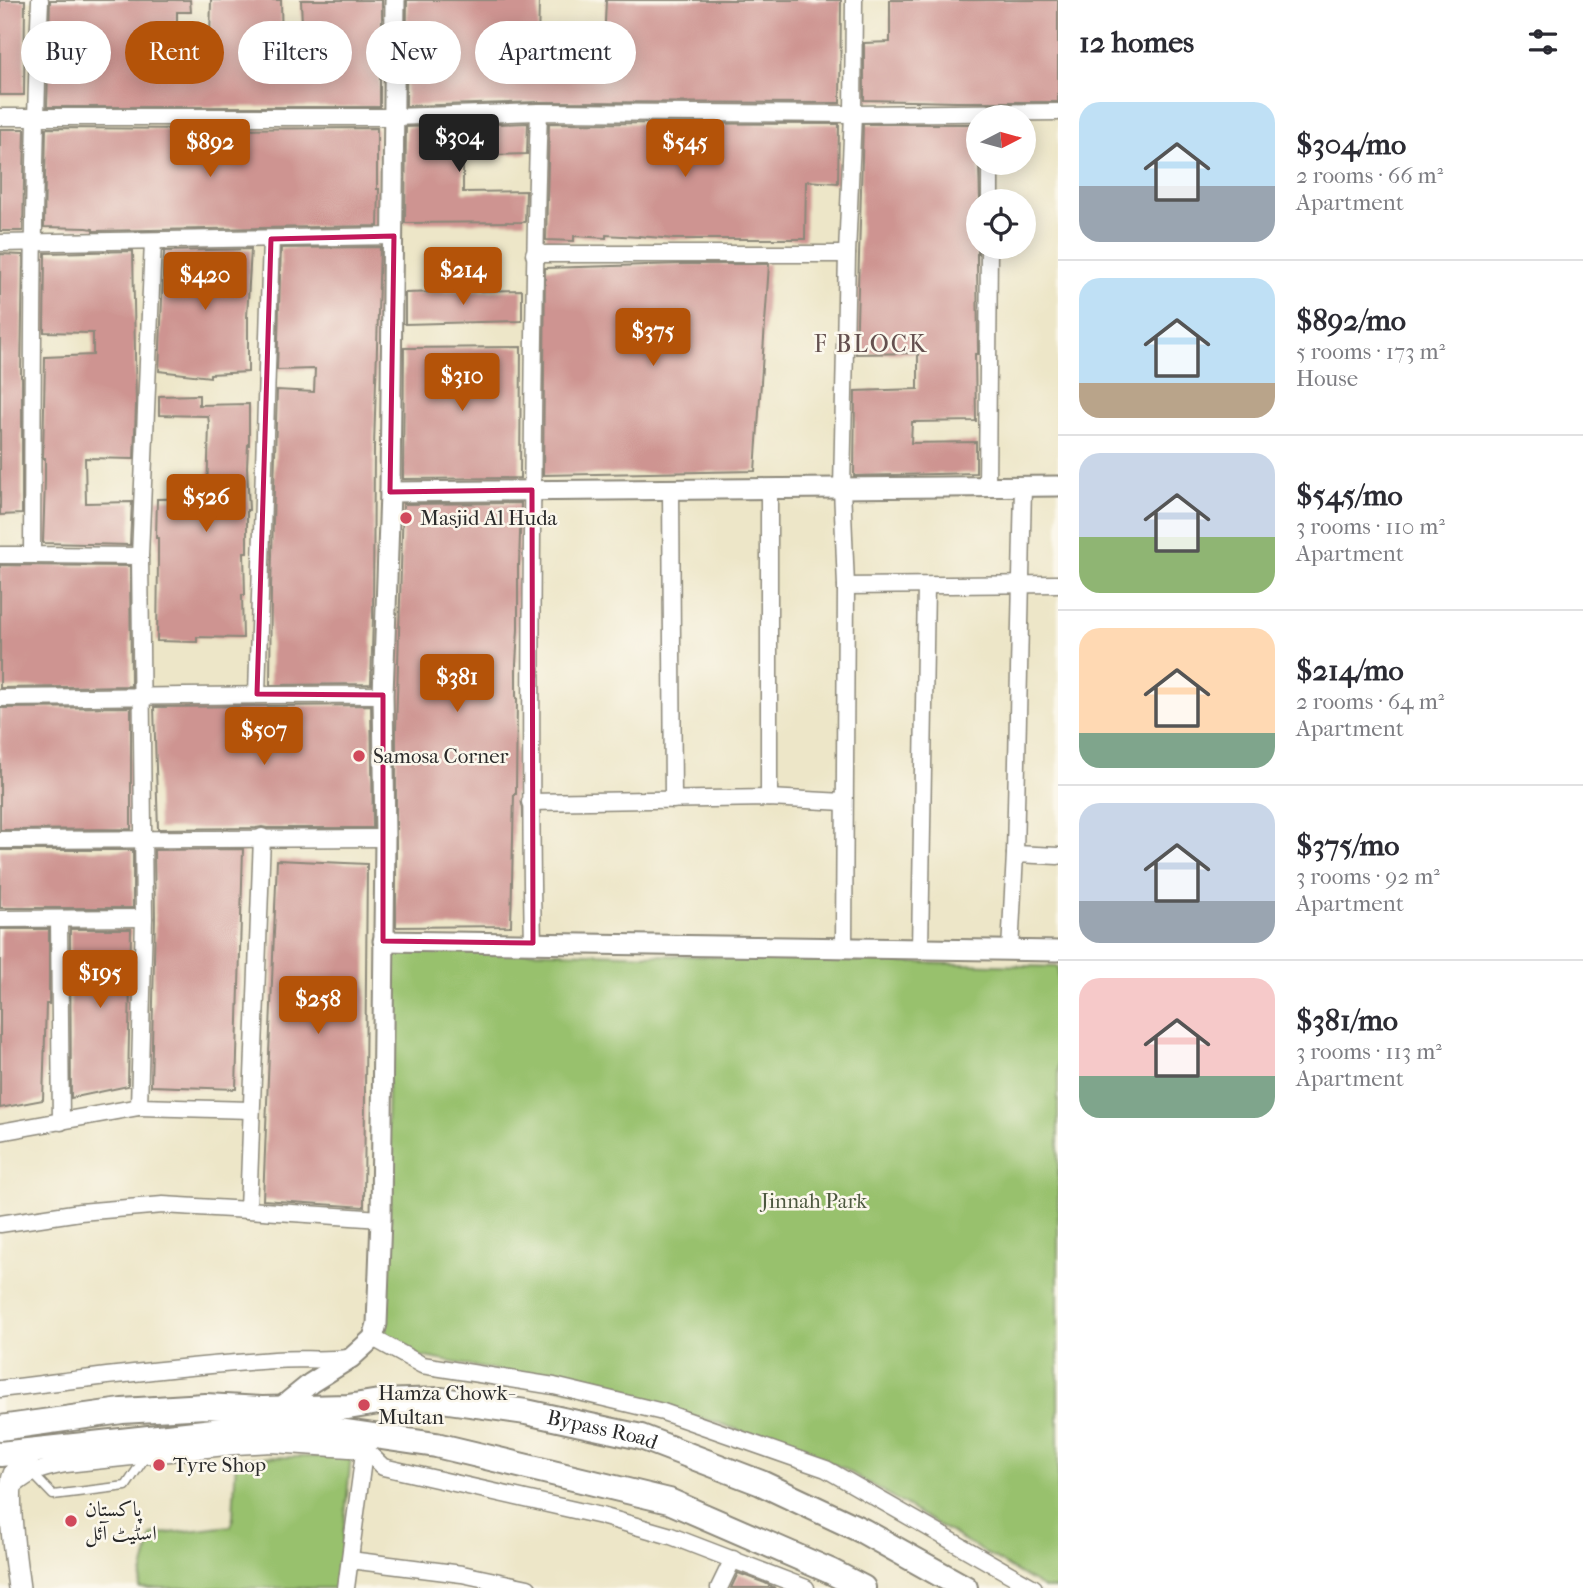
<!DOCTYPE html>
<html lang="en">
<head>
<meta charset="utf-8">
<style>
  :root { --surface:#fff; --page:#f7f7f7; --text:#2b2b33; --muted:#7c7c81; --line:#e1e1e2; --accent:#b45309 }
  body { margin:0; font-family:"IM FELL French Canon",Amiri,serif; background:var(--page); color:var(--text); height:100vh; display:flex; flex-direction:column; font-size:26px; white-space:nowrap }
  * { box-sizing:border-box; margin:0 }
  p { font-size:23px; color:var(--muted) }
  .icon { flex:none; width:38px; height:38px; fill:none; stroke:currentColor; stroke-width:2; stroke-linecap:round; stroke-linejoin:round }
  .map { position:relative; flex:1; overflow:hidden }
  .drawer { display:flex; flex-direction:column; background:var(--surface); width:525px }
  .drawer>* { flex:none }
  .banner { position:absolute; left:21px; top:21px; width:665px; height:63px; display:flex; gap:14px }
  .needle { width:46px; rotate:84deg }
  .controls { position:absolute; left:966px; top:105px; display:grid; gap:14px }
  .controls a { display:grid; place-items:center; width:70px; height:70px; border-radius:50%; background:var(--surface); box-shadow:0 4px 18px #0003; font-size:35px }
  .price { position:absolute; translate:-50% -60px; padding:0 16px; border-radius:7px; background:var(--accent); color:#fff; font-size:23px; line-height:46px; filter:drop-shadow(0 2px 4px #0008) }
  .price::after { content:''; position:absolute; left:50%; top:42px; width:21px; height:16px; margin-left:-10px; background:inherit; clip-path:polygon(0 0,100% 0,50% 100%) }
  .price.on { background:#222; color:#fff }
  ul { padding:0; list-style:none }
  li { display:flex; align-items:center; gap:21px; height:175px; padding:0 21px }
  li+li { border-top:2px solid var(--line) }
  li span { display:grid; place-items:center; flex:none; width:196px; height:140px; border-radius:21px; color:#555 }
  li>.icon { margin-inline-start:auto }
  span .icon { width:84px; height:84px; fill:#fffc; stroke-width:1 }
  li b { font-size:30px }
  h2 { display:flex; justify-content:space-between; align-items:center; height:84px; padding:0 21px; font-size:30px }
  .pill { padding:0 24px; border-radius:32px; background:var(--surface); box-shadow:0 4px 18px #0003; font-size:24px; line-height:63px }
  .pill.on { background:var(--accent); color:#fff }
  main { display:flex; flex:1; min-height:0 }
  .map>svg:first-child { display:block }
</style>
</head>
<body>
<main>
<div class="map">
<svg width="1058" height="1588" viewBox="0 0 1058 1588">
  <rect width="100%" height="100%" fill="#fbf7ec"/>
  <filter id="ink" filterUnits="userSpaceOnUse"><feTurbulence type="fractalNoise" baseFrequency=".0143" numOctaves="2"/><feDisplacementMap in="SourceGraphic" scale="14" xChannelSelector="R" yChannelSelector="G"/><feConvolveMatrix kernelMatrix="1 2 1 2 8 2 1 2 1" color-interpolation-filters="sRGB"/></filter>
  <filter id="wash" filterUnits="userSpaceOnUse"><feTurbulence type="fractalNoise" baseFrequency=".00686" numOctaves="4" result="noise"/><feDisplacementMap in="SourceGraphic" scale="28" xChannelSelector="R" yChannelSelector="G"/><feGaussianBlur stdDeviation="1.57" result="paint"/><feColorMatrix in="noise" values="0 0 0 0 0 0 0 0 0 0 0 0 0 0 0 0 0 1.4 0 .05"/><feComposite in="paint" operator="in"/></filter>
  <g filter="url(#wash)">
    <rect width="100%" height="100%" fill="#ede6c8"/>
    <g fill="#98c16d" stroke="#62764c" stroke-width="2">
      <path d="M391 947 1058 967V1588H1044L843 1468 716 1422 554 1386 546 1380 382 1349Z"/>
      <path d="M351 1456 338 1588H139L152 1535 231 1526 233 1517 236 1458Z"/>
    </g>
    <g id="blocks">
      <g fill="#ce9491">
        <path d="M0 0H25L24 95H0Z"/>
        <path d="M50 0H190L191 12H177V50H191V76H209L211 0H281L282 50 303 49 301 0H382V47H380V107H47Z"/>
        <path d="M407 0H539L538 44 604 45 606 0H841L840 103 539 102 406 106Z"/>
        <path d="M890 0H1058V102H957L864 100V43L890 42Z"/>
        <path d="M528 123 527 154 463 156V192L526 191 525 222 405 223 406 127Z"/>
        <path d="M549 123 839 124 838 183 806 181 805 239H674L639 236V237L606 235V238L574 236V241L546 240Z"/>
        <path d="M863 124H978L980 201H978V254H977L978 354H975L976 421 912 422 911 443 976 442V473L854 476 855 391 918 389V353L856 354Z"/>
        <path d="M46 128 207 129 377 128V189H379L378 226 93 231V229L87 228 44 227Z"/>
        <path d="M0 129H25L23 231H0Z"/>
        <path d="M380 247 374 447 373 617 371 684 270 685 271 587 277 390 314 392 315 369 277 370 281 248Z"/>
        <path d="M251 249 247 317H248V372L210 374V377L159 371 164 251Z"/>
        <path d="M133 251 136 405 134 459 85 458V459L86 503 132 502 130 545 43 543 45 480V458H43L45 357 93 355V333L44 332 45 253Z"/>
        <path d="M0 254 23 255 21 377 22 378V514L0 515Z"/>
        <path d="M682 264H769L755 471 543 475 545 268Z"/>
        <path d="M522 290V321L405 324V293Z"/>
        <path d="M521 347 520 478 403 479 404 348Z"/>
        <path d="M199 395V405L249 404V445H248L247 467 249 510H247V552H244L245 595H242L243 638 197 637V642L157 641 158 559V538H156L157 499 207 498 209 423 208 416 159 415V396Z"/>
        <path d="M521 503 519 565H518V629L516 664V698H517L516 794H514L511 926 396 927V728L403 504Z"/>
        <path d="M0 565 130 566 131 686 0 688Z"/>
        <path d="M371 705 373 828H267L262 827 256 828 158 829 154 707Z"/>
        <path d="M131 707V829L0 830V708Z"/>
        <path d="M243 849 236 1089 151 1086 155 918 154 850Z"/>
        <rect x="0" y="850" width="133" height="58"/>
        <path d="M277 860 367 864 364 1207 263 1200Z"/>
        <path d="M0 929H49V1004H46L43 1100 0 1108Z"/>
        <path d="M70 929H131L128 1086 71 1098Z"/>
        <path d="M738 1573 765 1583 775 1588H731Z"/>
      </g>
    </g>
  </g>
  <g filter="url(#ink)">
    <use href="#blocks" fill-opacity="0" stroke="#8c887a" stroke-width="2"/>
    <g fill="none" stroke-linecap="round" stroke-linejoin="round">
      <g stroke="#8c887a" stroke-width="11">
        <path id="service" d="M31 1472 53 1495 126 1486 146 1456"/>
      </g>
      <g stroke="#8c887a" stroke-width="19">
        <g id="minor">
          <path d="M0 117H394L539 112 853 114 1058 112"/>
          <path d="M990 201V163"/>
          <path d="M0 243 394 236"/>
          <path d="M534 254H847"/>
          <path d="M987 486 989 247"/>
          <path d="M769 488V798"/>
          <path d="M671 489 673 800"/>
          <path d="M0 555H32"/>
          <path d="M140 556 153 241"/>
          <path d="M846 586 1058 584"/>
          <path d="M257 694 271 239"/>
          <path d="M0 698C128 697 255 694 383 695"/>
          <path d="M530 802 769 798 844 802"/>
          <path d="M0 840 385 838"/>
          <path d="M1015 854 1058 856"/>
          <path d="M0 919 144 918"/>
          <path d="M59 920 61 1122"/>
          <path d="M533 943C530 807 531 672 532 536 533 394 534 253 539 112"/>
          <path d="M844 948 846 586 842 488 847 254 853 114 854 0"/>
          <path d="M920 949 926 586"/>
          <path d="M1010 951 1015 854 1023 486"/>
          <path d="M139 1107 251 1110"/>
          <path d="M0 1132 139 1107 144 918 140 556 32 555C33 370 32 185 40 0"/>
          <path d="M248 1210 381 1219"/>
          <path d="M0 1224 80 1212 163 1205 248 1210 262 837"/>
          <path d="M373 1338 422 1365 554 1386 663 1412 826 1469 1034 1588"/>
          <path d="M0 1389C91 1378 182 1366 274 1360 299 1358 323 1361 349 1358"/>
          <path d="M0 1495C12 1489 21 1478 33 1473 44 1468 55 1466 66 1464L235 1446 272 1444 365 1450 383 1467 601 1516 671 1536 806 1588"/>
          <path d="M350 1560 462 1574 528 1588"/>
          <path d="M346 1588 365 1445"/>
          <path d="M719 1588 733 1559"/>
        </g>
      </g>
      <g stroke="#8c887a" stroke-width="23">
        <g id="tertiary">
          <path d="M390 492 1058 486"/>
          <path d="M383 941 1058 951"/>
          <path d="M280 1408 311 1383 351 1358 373 1338 377 1324 381 1219 385 838 383 695 390 492 395 0"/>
        </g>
      </g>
      <g stroke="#8c887a" stroke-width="24">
        <path id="secondary" d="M19 1588C16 1565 5 1492 14 1474 19 1464 28 1457 37 1450"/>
      </g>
      <g stroke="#8c887a" stroke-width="28">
        <g id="primary">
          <path id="s1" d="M0 1428 122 1411 205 1406 262 1409 348 1407 379 1402 442 1400 526 1412 641 1437 761 1483 863 1531 965 1588"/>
          <path d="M0 1454 223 1430H333L436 1445 669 1501 830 1571 863 1588"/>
        </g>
      </g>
      <use href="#service" stroke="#fff" stroke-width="8"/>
      <use href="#minor" stroke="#fff" stroke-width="16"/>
      <use href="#tertiary" stroke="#fff" stroke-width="19"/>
      <use href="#secondary" stroke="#fff" stroke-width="21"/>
      <use href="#primary" stroke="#fff" stroke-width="24"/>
    </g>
  </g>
  <path fill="none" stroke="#c2185b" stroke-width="5" stroke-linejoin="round" d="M394 236 390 492 532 490 533 943 383 941V695L257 694 271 239Z"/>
  <g fill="#d1495b" stroke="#fbf7ec" stroke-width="2.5">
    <circle cx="406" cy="518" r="7"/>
    <circle cx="359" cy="756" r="7"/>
    <circle cx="364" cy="1405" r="7"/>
    <circle cx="159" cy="1465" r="7"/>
    <circle cx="71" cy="1521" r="7"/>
  </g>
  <g text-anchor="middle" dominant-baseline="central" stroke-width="5" stroke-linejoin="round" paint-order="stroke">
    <g font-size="21" fill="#2b2b2b" stroke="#fbf7ec" text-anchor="start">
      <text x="420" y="518">Masjid Al Huda</text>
      <text x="373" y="756">Samosa Corner</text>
      <text x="378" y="1393">Hamza Chowk-<tspan x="378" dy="24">Multan</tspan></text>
      <text x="173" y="1465">Tyre Shop</text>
      <text x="85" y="1509">پاکستان<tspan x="85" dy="24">اسٹیٹ آئل</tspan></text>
    </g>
    <g font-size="21" fill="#4c583f" stroke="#fbf7ec">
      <text x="814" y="1201">Jinnah Park</text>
    </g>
    <g font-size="21" fill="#2b2b2b" stroke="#fbf7ec">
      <text stroke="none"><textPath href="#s1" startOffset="607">Bypass Road</textPath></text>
    </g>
    <g font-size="24" letter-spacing="2" fill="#64504f" stroke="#fbf7ec">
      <text x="871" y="344">F BLOCK</text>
    </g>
  </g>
</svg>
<div class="controls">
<a><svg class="needle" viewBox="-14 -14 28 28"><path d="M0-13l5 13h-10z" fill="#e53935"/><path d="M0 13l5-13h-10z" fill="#7c7c81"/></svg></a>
<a><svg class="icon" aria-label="locate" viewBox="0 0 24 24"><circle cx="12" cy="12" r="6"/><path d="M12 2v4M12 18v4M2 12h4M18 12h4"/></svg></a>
</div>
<b class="price on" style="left:459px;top:174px">$304</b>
<b class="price" style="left:210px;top:179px">$892</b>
<b class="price" style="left:685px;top:179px">$545</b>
<b class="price" style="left:463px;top:307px">$214</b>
<b class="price" style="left:205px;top:312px">$420</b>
<b class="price" style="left:653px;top:368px">$375</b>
<b class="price" style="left:462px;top:413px">$310</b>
<b class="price" style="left:206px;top:534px">$526</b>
<b class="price" style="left:457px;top:714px">$381</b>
<b class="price" style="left:264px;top:767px">$507</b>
<b class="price" style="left:100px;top:1010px">$195</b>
<b class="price" style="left:318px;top:1036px">$258</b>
<div class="banner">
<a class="pill">Buy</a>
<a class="pill on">Rent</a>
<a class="pill">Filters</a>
<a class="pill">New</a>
<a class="pill">Apartment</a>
</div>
</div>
<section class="drawer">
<h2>12 homes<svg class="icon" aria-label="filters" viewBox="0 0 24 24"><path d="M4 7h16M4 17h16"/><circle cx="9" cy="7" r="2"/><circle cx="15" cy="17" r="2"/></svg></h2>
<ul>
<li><span style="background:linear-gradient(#bfe0f5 60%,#9aa5b1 0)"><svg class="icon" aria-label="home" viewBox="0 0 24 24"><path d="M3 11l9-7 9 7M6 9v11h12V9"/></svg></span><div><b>$304/mo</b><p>2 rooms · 66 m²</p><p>Apartment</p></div></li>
<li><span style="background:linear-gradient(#bfe0f5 75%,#b9a48a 0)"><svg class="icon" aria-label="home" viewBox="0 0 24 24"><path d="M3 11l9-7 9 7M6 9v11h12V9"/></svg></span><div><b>$892/mo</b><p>5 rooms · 173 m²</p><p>House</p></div></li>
<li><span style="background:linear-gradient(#c9d6e8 60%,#8fb573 0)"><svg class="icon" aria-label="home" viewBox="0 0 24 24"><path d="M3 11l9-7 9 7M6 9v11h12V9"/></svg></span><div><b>$545/mo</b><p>3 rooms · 110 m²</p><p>Apartment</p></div></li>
<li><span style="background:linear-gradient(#ffd9b3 75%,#7fa58c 0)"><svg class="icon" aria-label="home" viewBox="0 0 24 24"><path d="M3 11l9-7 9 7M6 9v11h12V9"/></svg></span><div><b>$214/mo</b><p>2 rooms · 64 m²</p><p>Apartment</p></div></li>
<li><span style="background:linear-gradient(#c9d6e8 70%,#9aa5b1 0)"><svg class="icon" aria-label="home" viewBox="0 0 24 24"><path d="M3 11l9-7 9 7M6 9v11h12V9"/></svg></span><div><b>$375/mo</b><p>3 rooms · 92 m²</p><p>Apartment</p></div></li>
<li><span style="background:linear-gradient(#f6c9c9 70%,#7fa58c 0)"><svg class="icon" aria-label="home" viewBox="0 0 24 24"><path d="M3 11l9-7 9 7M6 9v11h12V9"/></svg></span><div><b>$381/mo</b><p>3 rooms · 113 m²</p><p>Apartment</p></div></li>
</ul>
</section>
</main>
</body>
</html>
